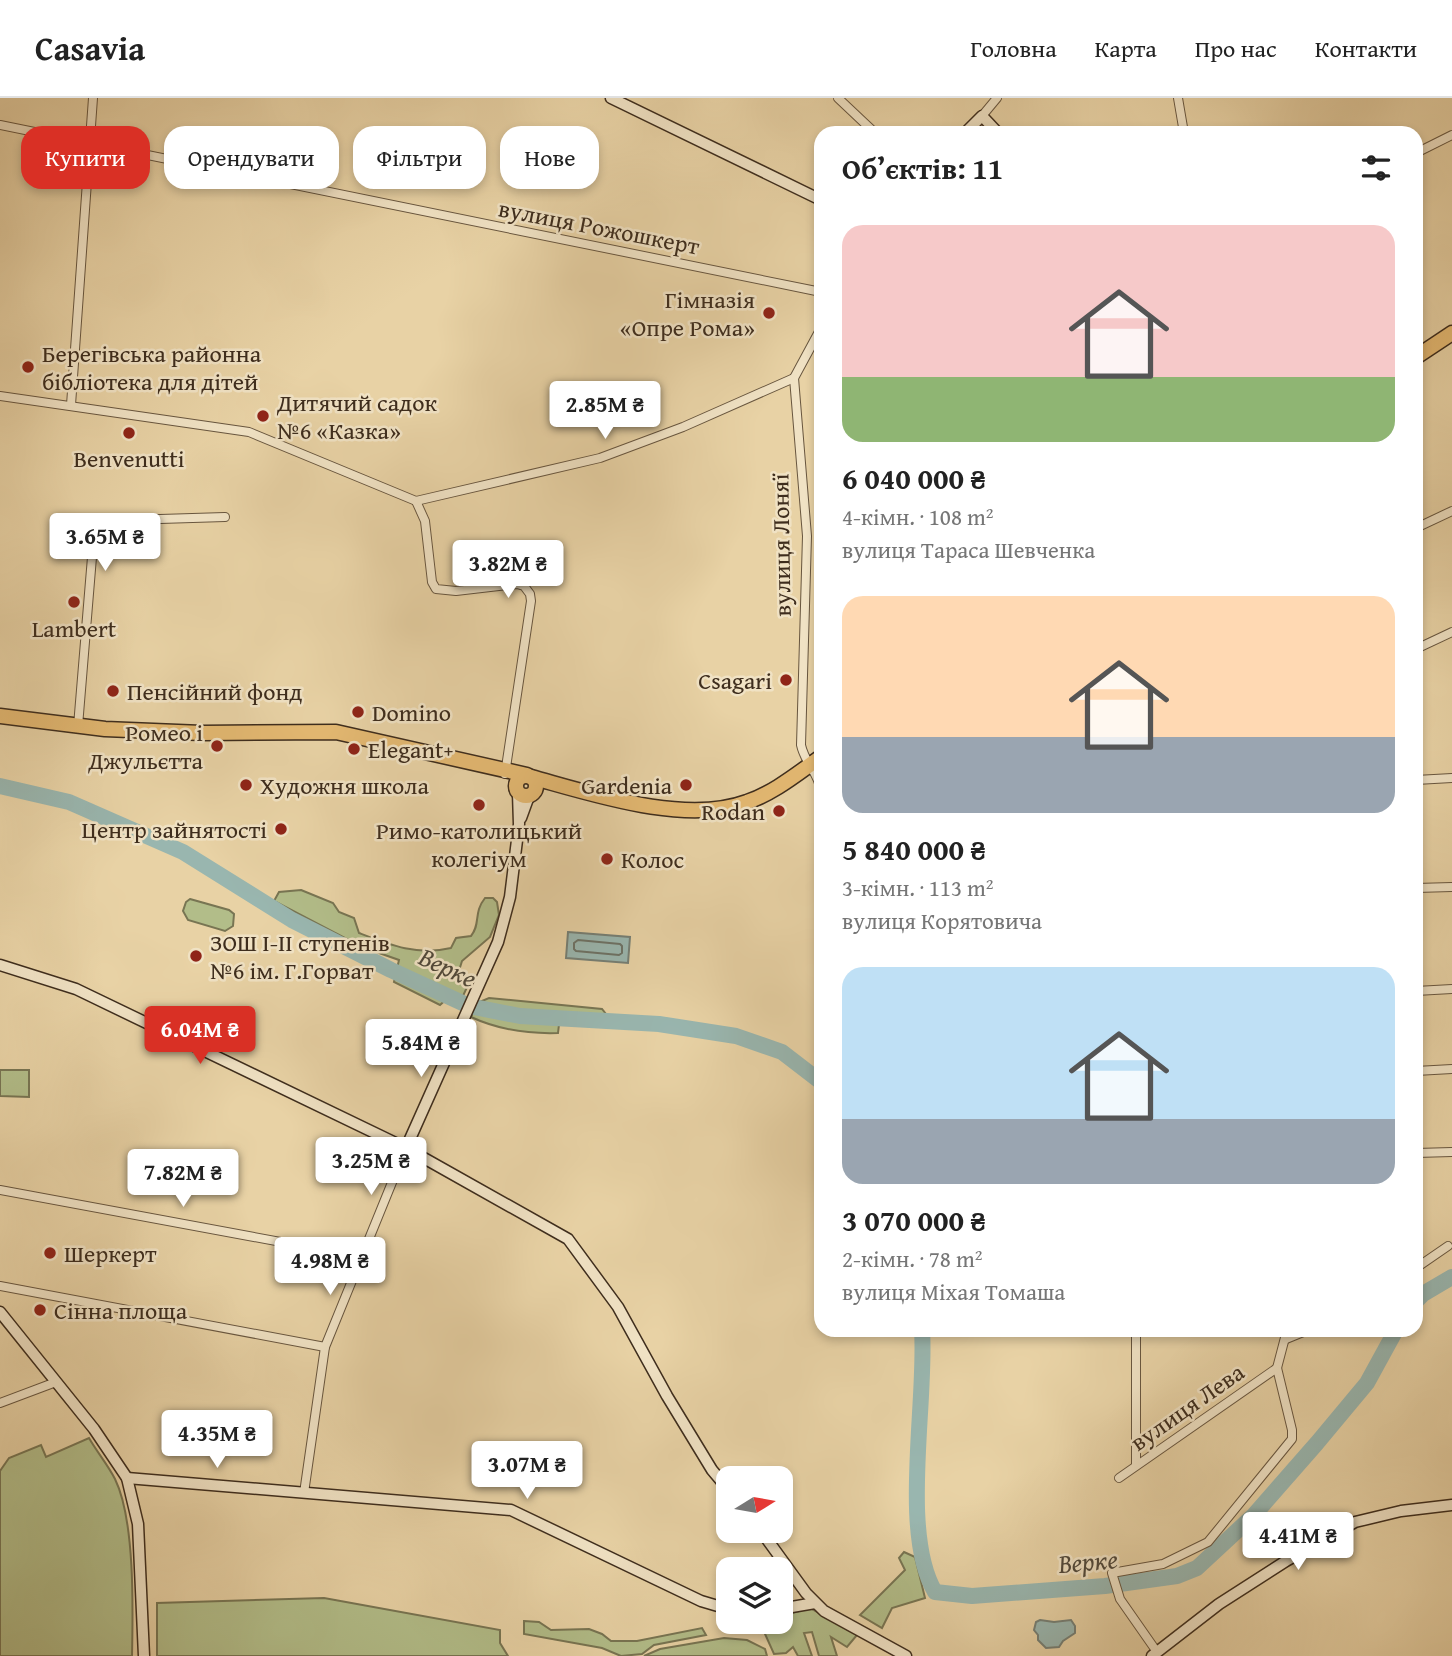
<!DOCTYPE html>
<html lang="uk">
<head>
<meta charset="utf-8">
<style>
  :root { --surface:#fff; --page:#f6f6f6; --text:#222; --muted:#767676; --line:#e0e0e0; --accent:#d93025 }
  body { margin:0; font-family:"Gentium Book Plus",serif; background:var(--page); color:var(--text); height:100vh; display:flex; flex-direction:column; font-size:26px; white-space:nowrap }
  * { box-sizing:border-box; margin:0 }
  p { font-size:23px; color:var(--muted) }
  .icon { flex:none; width:38px; height:38px; fill:none; stroke:currentColor; stroke-width:2; stroke-linecap:round; stroke-linejoin:round }
  .map { position:relative; flex:1; overflow:hidden }
  .sheet { position:absolute; left:814px; top:28px; width:609px; height:1211px; display:flex; flex-direction:column; background:var(--surface); border-radius:21px; box-shadow:0 4px 10px #0003 }
  .sheet>* { flex:none }
  .guide { position:absolute; left:21px; top:28px; width:665px; height:63px; display:flex; gap:14px }
  .needle { width:46px; rotate:79deg }
  .buttons { position:absolute; left:716px; top:1368px; display:grid; gap:14px }
  .buttons a { display:grid; place-items:center; width:77px; height:77px; border-radius:14px; background:var(--surface); box-shadow:0 4px 10px #0003; font-size:35px }
  .price { position:absolute; translate:-50% -60px; padding:0 16px; border-radius:7px; background:#fff; color:#222; font-size:23px; line-height:46px; filter:drop-shadow(0 2px 4px #0008) }
  .price::after { content:''; position:absolute; left:50%; top:42px; width:21px; height:16px; margin-left:-10px; background:inherit; clip-path:polygon(0 0,100% 0,50% 100%) }
  .price.active { background:var(--accent); color:#fff }
  ul { padding:0; list-style:none }
  li { display:grid; align-content:center; gap:14px; height:371px; padding:0 28px }
  li span { display:grid; place-items:center; height:217px; border-radius:21px; color:#555 }
  li>.icon { margin-inline-start:auto }
  span .icon { width:126px; height:126px; fill:#fffc; stroke-width:1 }
  li b { font-size:30px }
  h2 { display:flex; justify-content:space-between; align-items:center; height:84px; padding:0 28px; font-size:30px }
  .chip { padding:0 24px; border-radius:21px; background:var(--surface); box-shadow:0 4px 10px #0003; font-size:24px; line-height:63px }
  .chip.active { background:var(--accent); color:#fff }
  header { display:flex; align-items:center; gap:42px; box-sizing:border-box; height:98px; padding:0 35px; background:var(--surface); border-bottom:2px solid var(--line) }
  header strong { font-size:33px }
  nav { display:flex; gap:38px; margin-inline-start:auto; font-size:24px }
  .map>svg:first-child { display:block }
</style>
</head>
<body>
<header>
<strong>Casavia</strong>
<nav><a>Головна</a><a>Карта</a><a>Про нас</a><a>Контакти</a></nav>
</header>
<div class="map">
<svg width="1452" height="1558" viewBox="0 0 1452 1558">
  <rect width="100%" height="100%" fill="#e8d2a5"/>
  <filter id="stains"><feTurbulence type="fractalNoise" baseFrequency=".00286" numOctaves="4"/><feColorMatrix values="0 0 0 0 .2 0 0 0 0 .09 0 0 0 0 .02 0 0 0 .5 -.17"/></filter>
  <radialGradient id="worn" r=".72"><stop offset=".6" stop-color="#630" stop-opacity="0"/><stop offset="1" stop-color="#630" stop-opacity=".3"/></radialGradient>
  <g fill="#b2bd89" stroke="#787553" stroke-width="2">
    <path d="M301 792 333 805 339 814 354 820 359 835C390 847 417 858 451 850L456 840 471 838C481 826 473 815 485 800H493L497 804 499 817 490 839 462 863 457 879 468 887 463 898 451 897 440 907 394 884 399 862 362 849 274 803 279 794Z"/>
    <path d="M190 801 229 812 234 816 233 828 225 833 188 822 183 813 186 804Z"/>
    <path d="M489 900 602 911 606 916 560 918 558 935C527 936 499 932 471 919L477 905Z"/>
    <path d="M0 972H29V999L0 998Z"/>
    <path d="M89 1340C97 1354 108 1367 115 1381 135 1422 133 1511 132 1558H0V1373L9 1360 41 1347 46 1359Z"/>
    <path d="M904 1454 915 1459 925 1500 892 1510 882 1530 860 1517 905 1472 899 1460Z"/>
    <path d="M324 1500 500 1532V1545L508 1558H157V1505Z"/>
    <path d="M810 1510 857 1537 847 1549 831 1539 837 1558H819L812 1534 804 1535 812 1558H798L793 1549 786 1555 774 1556 761 1527 727 1531 726 1525 729 1524H780L781 1518Z"/>
    <path d="M524 1523 539 1524 551 1532 589 1531 602 1536 611 1543H637L702 1530 706 1537 654 1547 642 1556 621 1558 602 1550 524 1536Z"/>
    <path d="M724 1540 747 1542 765 1551 767 1558H644L660 1551Z"/>
  </g>
  <g fill="#99b6af" stroke="#757f75" stroke-width="2">
    <path d="M568 834 630 839 628 865 566 860Z"/>
    <path d="M1040 1522 1054 1524 1071 1522 1075 1528V1535L1063 1543 1059 1549 1046 1550 1038 1542V1537L1034 1532 1036 1524Z"/>
  </g>
  <g fill="none" stroke-linecap="round" stroke-linejoin="round">
    <path stroke="#6c7266" stroke-width="2" d="M578 842 620 846 622 848V855L619 857 576 853 574 851V845Z"/>
    <g stroke="#99b6af" stroke-width="16">
      <path d="M0 688 69 704 183 754 292 822 391 872 469 908 520 918 659 926 736 938 782 954 821 984"/>
      <path d="M1416 1203 1423 1196 1452 1179"/>
      <path d="M922 1232C927 1303 900 1435 935 1494L972 1498 1105 1488 1177 1478 1197 1470 1254 1417 1317 1345 1367 1285 1396 1232"/>
    </g>
    <g stroke="#68563f" stroke-width="10">
      <g id="street">
        <path d="M838 0 875 35"/>
        <path d="M1178 0 1184 35"/>
        <path d="M982 18 997 0"/>
        <path d="M0 27 821 194"/>
        <path d="M1416 55 1452 37"/>
        <path d="M821 230 794 280 807 438 801 647C805 666 819 675 821 693"/>
        <path d="M0 298 249 334 416 403 600 360 683 329 794 280"/>
        <path d="M71 307 93 0"/>
        <path d="M416 403 425 423 432 484 436 491 456 493 517 486 524 488 530 496 531 503 505 676"/>
        <path d="M1416 430 1452 413"/>
        <path d="M1416 551 1452 534"/>
        <path d="M78 628 95 423 225 419"/>
        <path d="M1416 682 1452 680"/>
        <path d="M1416 790 1452 789"/>
        <path d="M1416 893 1452 891"/>
        <path d="M1416 973 1452 971"/>
        <path d="M1416 1055 1452 1054"/>
        <path d="M0 1092 362 1159"/>
        <path d="M1416 1170 1448 1148"/>
        <path d="M0 1188 325 1249"/>
        <path d="M1286 1241 1308 1232"/>
        <path d="M1277 1270 1287 1232"/>
        <path d="M0 1305 56 1284"/>
        <path d="M1136 1367V1232"/>
        <path d="M1119 1380 1277 1270 1292 1332V1341L1208 1444 1163 1466 1112 1475 1120 1501 1157 1554"/>
        <path d="M304 1395 325 1249 406 1050"/>
      </g>
    </g>
    <g stroke="#3e2d1d" stroke-width="13">
      <g id="secondary">
        <path d="M611 0 821 102"/>
        <path d="M965 35 982 18 998 35"/>
        <path d="M521 720 529 698"/>
        <path d="M0 867 76 891 406 1050 568 1141 618 1209 667 1298 712 1372 728 1391"/>
        <path d="M406 1050 498 844 510 799 519 726 518 695"/>
        <path d="M0 1214 94 1331 127 1380 138 1426 144 1558"/>
        <path d="M127 1380 511 1412 701 1503 728 1511"/>
        <path d="M761 1433 806 1495 824 1513 906 1558"/>
        <path d="M780 1511 815 1505"/>
        <path d="M1152 1558 1219 1506 1286 1463 1355 1424 1401 1413 1452 1407"/>
      </g>
    </g>
    <g stroke="#3e2d1d" stroke-width="17">
      <g id="highway">
        <path d="M1416 259 1452 235"/>
        <path d="M0 618 105 631 202 635 336 634 527 677"/>
        <circle cx="526" cy="688" r="10"/>
        <path d="M531 679C593 696 685 727 747 704 774 695 798 675 821 659"/>
      </g>
    </g>
    <use href="#street" stroke="#f0e2c4" stroke-width="8"/>
    <use href="#secondary" stroke="#f0e2c4" stroke-width="10"/>
    <use href="#highway" stroke="#e4b972" stroke-width="14"/>
  </g>
  <g fill="#8f2418" stroke="#f0e2c4" stroke-width="2.5">
    <circle cx="769" cy="215" r="7"/>
    <circle cx="28" cy="269" r="7"/>
    <circle cx="263" cy="318" r="7"/>
    <circle cx="129" cy="335" r="7"/>
    <circle cx="74" cy="504" r="7"/>
    <circle cx="786" cy="582" r="7"/>
    <circle cx="113" cy="593" r="7"/>
    <circle cx="358" cy="614" r="7"/>
    <circle cx="217" cy="648" r="7"/>
    <circle cx="354" cy="651" r="7"/>
    <circle cx="246" cy="687" r="7"/>
    <circle cx="686" cy="687" r="7"/>
    <circle cx="479" cy="707" r="7"/>
    <circle cx="779" cy="713" r="7"/>
    <circle cx="281" cy="731" r="7"/>
    <circle cx="607" cy="761" r="7"/>
    <circle cx="196" cy="858" r="7"/>
    <circle cx="50" cy="1155" r="7"/>
    <circle cx="40" cy="1212" r="7"/>
  </g>
  <g text-anchor="middle" dominant-baseline="central" stroke-width="5" stroke-linejoin="round" paint-order="stroke">
    <g font-size="24" fill="#3e2d1d" stroke="#f0e2c4">
      <text transform="translate(599 129) rotate(11)">вулиця Рожошкерт</text>
      <text transform="translate(781 447) rotate(-91)">вулиця Лоняї</text>
      <text transform="translate(1187 1309) rotate(-35)">вулиця Лева</text>
    </g>
    <g font-size="24" fill="#3e2d1d" stroke="#f0e2c4" text-anchor="start">
      <text x="755" y="201" text-anchor="end">Гімназія<tspan x="755" dy="28">«Опре Рома»</tspan></text>
      <text x="42" y="255">Берегівська районна<tspan x="42" dy="28">бібліотека для дітей</tspan></text>
      <text x="277" y="304">Дитячий садок<tspan x="277" dy="28">№6 «Казка»</tspan></text>
      <text x="129" y="360" text-anchor="middle">Benvenutti</text>
      <text x="74" y="530" text-anchor="middle">Lambert</text>
      <text x="772" y="582" text-anchor="end">Csagari</text>
      <text x="127" y="593">Пенсійний фонд</text>
      <text x="372" y="614">Domino</text>
      <text x="203" y="634" text-anchor="end">Ромео і<tspan x="203" dy="28">Джульєтта</tspan></text>
      <text x="368" y="651">Elegant+</text>
      <text x="260" y="687">Художня школа</text>
      <text x="672" y="687" text-anchor="end">Gardenia</text>
      <text x="765" y="713" text-anchor="end">Rodan</text>
      <text x="267" y="731" text-anchor="end">Центр зайнятості</text>
      <text x="479" y="732" text-anchor="middle">Римо-католицький<tspan x="479" dy="28">колегіум</tspan></text>
      <text x="621" y="761">Колос</text>
      <text x="210" y="844">ЗОШ І-ІІ ступенів<tspan x="210" dy="28">№6 ім. Г.Горват</tspan></text>
      <text x="64" y="1155">Шеркерт</text>
      <text x="54" y="1212">Сінна площа</text>
    </g>
    <g font-size="26" font-style="italic" fill="#50483a" stroke="#f0e2c4">
      <text transform="translate(448 869) rotate(25)">Верке</text>
      <text transform="translate(1088 1463) rotate(-5)">Верке</text>
    </g>
  </g>
  <rect width="100%" height="100%" filter="url(#stains)"/>
  <rect width="100%" height="100%" fill="url(#worn)"/>
</svg>
<div class="buttons">
<a><svg class="needle" viewBox="-14 -14 28 28"><path d="M0-13l5 13h-10z" fill="#e53935"/><path d="M0 13l5-13h-10z" fill="#767676"/></svg></a>
<a><svg class="icon" aria-label="layers" viewBox="0 0 24 24"><path d="M12 4l9 5-9 5-9-5zM3 14l9 5 9-5"/></svg></a>
</div>
<b class="price" style="left:605px;top:343px">2.85M ₴</b>
<b class="price" style="left:105px;top:475px">3.65M ₴</b>
<b class="price" style="left:508px;top:502px">3.82M ₴</b>
<b class="price active" style="left:200px;top:968px">6.04M ₴</b>
<b class="price" style="left:421px;top:981px">5.84M ₴</b>
<b class="price" style="left:371px;top:1099px">3.25M ₴</b>
<b class="price" style="left:183px;top:1111px">7.82M ₴</b>
<b class="price" style="left:330px;top:1199px">4.98M ₴</b>
<b class="price" style="left:217px;top:1372px">4.35M ₴</b>
<b class="price" style="left:527px;top:1403px">3.07M ₴</b>
<b class="price" style="left:1298px;top:1474px">4.41M ₴</b>
<div class="guide">
<a class="chip active">Купити</a>
<a class="chip">Орендувати</a>
<a class="chip">Фільтри</a>
<a class="chip">Нове</a>
</div>
<section class="sheet">
<h2>Об’єктів: 11<svg class="icon" aria-label="filters" viewBox="0 0 24 24"><path d="M4 7h16M4 17h16"/><circle cx="9" cy="7" r="2"/><circle cx="15" cy="17" r="2"/></svg></h2>
<ul>
<li><span style="background:linear-gradient(#f6c9c9 70%,#8fb573 0)"><svg class="icon" aria-label="home" viewBox="0 0 24 24"><path d="M3 11l9-7 9 7M6 9v11h12V9"/></svg></span><div><b>6 040 000 ₴</b><p>4-кімн. · 108 m²</p><p>вулиця Тараса Шевченка</p></div></li>
<li><span style="background:linear-gradient(#ffd9b3 65%,#9aa5b1 0)"><svg class="icon" aria-label="home" viewBox="0 0 24 24"><path d="M3 11l9-7 9 7M6 9v11h12V9"/></svg></span><div><b>5 840 000 ₴</b><p>3-кімн. · 113 m²</p><p>вулиця Корятовича</p></div></li>
<li><span style="background:linear-gradient(#bfe0f5 70%,#9aa5b1 0)"><svg class="icon" aria-label="home" viewBox="0 0 24 24"><path d="M3 11l9-7 9 7M6 9v11h12V9"/></svg></span><div><b>3 070 000 ₴</b><p>2-кімн. · 78 m²</p><p>вулиця Міхая Томаша</p></div></li>
</ul>
</section>
</div>
</body>
</html>
